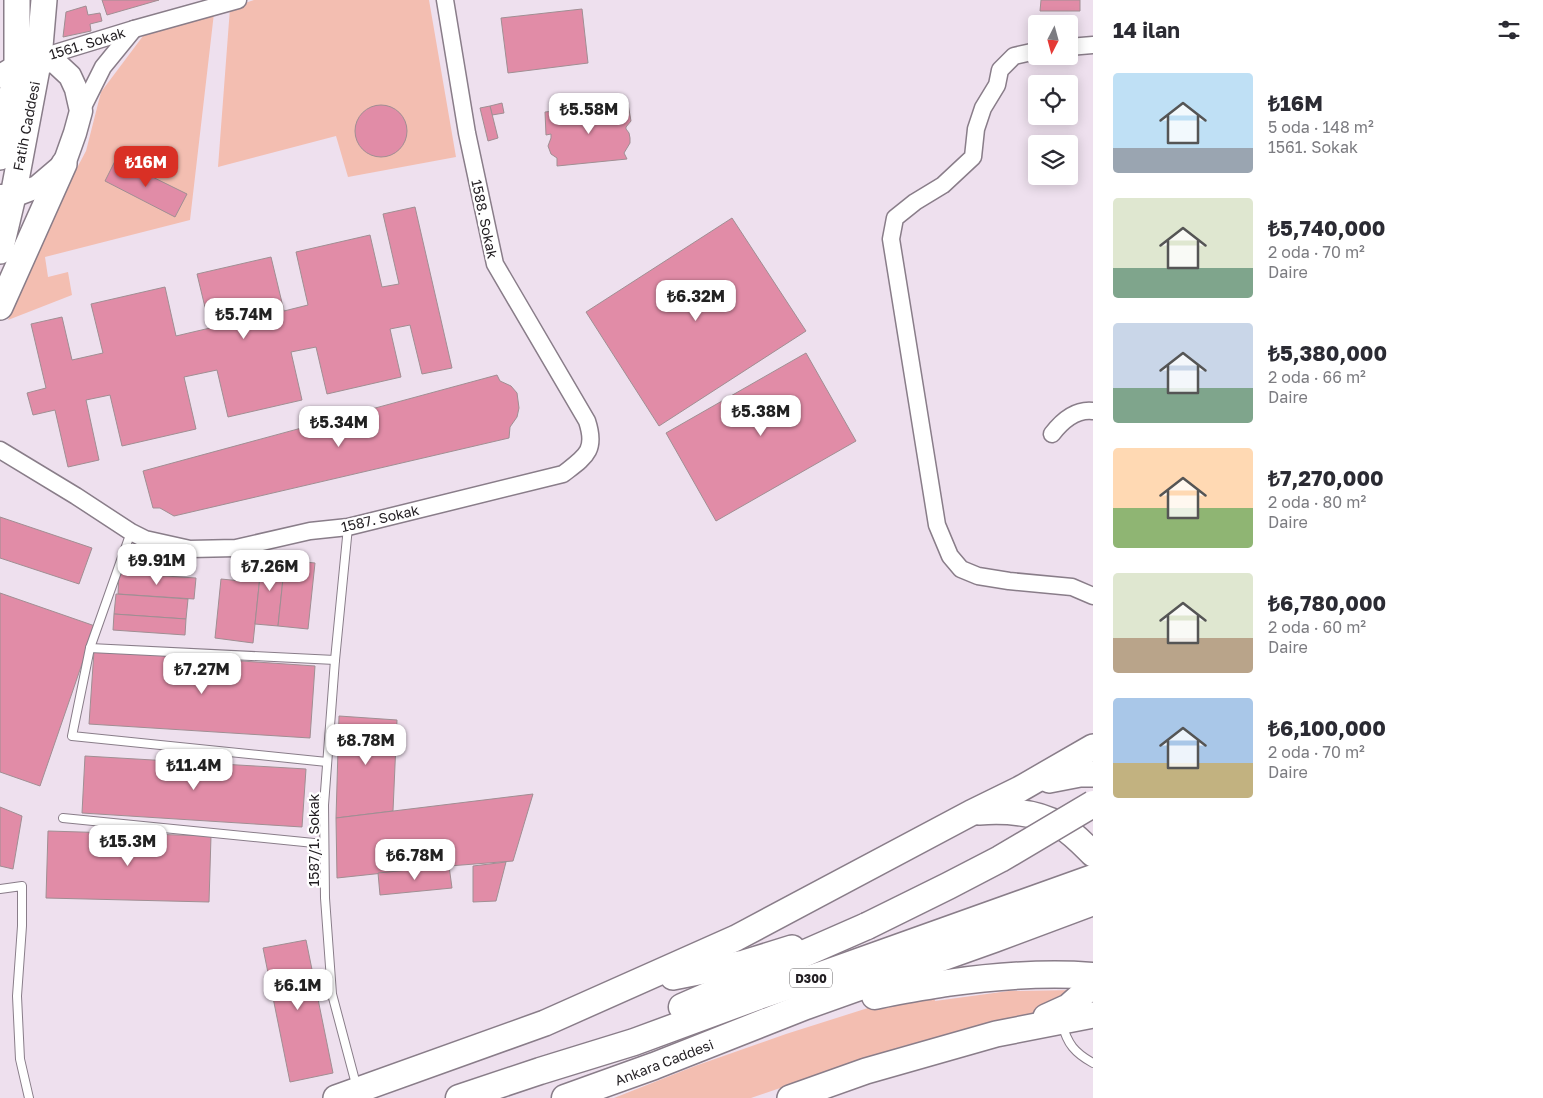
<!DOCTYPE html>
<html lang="tr">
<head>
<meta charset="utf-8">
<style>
  :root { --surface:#fff; --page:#f7f7f7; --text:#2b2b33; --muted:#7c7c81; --accent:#d93025 }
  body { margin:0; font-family:"Golos Text",sans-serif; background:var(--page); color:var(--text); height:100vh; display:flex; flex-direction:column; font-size:19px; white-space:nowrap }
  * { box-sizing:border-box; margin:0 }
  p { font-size:16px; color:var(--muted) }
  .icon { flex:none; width:28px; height:28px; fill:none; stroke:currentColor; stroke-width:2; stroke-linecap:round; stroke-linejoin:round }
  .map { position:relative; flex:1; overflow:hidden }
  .drawer { display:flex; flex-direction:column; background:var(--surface); width:450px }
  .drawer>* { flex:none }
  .needle { width:32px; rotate:186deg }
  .tools { position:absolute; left:1028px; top:15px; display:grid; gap:10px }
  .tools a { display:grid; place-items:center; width:50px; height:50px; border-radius:5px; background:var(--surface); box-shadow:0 2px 12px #0003; font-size:25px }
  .price { position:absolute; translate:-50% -42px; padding:0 11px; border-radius:10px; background:#fff; color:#222; font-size:16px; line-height:32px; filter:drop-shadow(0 1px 2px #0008) }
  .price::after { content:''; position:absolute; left:50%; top:30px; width:15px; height:11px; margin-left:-8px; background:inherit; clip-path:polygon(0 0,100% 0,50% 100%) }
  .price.on { background:var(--accent); color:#fff }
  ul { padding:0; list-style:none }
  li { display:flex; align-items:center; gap:15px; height:125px; padding:0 20px }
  li span { display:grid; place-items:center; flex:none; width:140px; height:100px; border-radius:5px; color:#555 }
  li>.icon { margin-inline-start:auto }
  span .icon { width:60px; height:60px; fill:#fffc; stroke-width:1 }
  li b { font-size:21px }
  h2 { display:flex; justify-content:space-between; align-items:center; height:60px; padding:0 20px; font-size:21px }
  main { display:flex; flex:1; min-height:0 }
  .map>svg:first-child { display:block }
</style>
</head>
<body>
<main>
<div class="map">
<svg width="1093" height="1098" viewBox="0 0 1093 1098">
  <rect width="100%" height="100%" fill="#eee0ee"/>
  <g fill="#f3beb1">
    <path d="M254 0H429L456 157 348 177 336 136 218 167 230 8Z"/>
    <path d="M214 13 190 220 45 257 48 277 68 272 72 295 8 320 54 211 86 151 101 92 143 36Z"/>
    <path d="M1077 990 1043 1012 965 1030 900 1047 751 1098H614L695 1066 786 1034 890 1001 933 993 935 1001 1009 991Z"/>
  </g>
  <g fill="#e18ca7" stroke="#a08e93">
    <path d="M102 0H159L107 15Z"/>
    <path d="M1041 0H1080V11H1040Z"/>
    <path d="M86 6 88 15 100 13 102 21 90 24 91 31 63 37 66 12Z"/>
    <path d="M582 9 588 63 508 73 501 18Z"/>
    <path d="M502 103 504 113 492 115 490 106Z"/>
    <path d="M628 104 631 121 626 127V129L629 133 630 138V143L624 153 627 159 557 166V158L551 154 548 146 551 138V134L546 135 545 112 563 110 565 114 607 109V106Z"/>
    <circle cx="381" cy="131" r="26"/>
    <path d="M490 106 498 138 488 141 480 108Z"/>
    <path d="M116 159 187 194 175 217 105 181Z"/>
    <path d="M415 207 452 368 422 374 410 325 390 329 401 377 327 394 316 347 291 352 302 400 228 417 217 370 184 377 196 429 122 446 110 395 86 400 99 460 68 467 55 410 33 415 27 393 46 388 31 324 62 317 72 360 103 353 91 304 165 287 176 336 210 328 197 274 271 257 284 311 308 305 296 252 370 235 382 287 399 284 383 214Z"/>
    <path d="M732 218 806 331 659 426 586 312Z"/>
    <path d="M806 353 856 441 716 521 666 433Z"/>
    <path d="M497 375 500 381 511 386 517 393 519 408 517 417 510 427 509 438 174 516 160 508H153L143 471Z"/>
    <path d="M0 517 92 548 79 584 0 558Z"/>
    <path d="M262 557 253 643 215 638 221 579 241 581Z"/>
    <path d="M262 557 285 560 278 626 255 624Z"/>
    <path d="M285 560 315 563 308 629 278 626Z"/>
    <path d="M119 573 196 578 194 599 118 594Z"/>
    <path d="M0 593 95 626 40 786 0 772Z"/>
    <path d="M116 594 188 599 186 619 114 614Z"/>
    <path d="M114 614 186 619 185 635 113 630Z"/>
    <path d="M94 651 315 666 310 738 89 724Z"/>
    <path d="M339 716 397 720 393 811 336 818Z"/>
    <path d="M85 756 306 769 302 827 82 813Z"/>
    <path d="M533 794 513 861 449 866 337 878 336 818Z"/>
    <path d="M0 807 22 816 13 869 0 866Z"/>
    <path d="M48 831 211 836 209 902 46 898Z"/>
    <path d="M506 862 496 901 473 902V866Z"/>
    <path d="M449 866 452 888 380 895 378 873Z"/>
    <path d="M306 940 333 1073 290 1082 263 948Z"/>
  </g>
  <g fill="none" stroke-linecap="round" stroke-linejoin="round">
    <g stroke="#897d89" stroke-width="10">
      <g id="service">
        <path d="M348 527 335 660 324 805 325 898 332 994 357 1088"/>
        <path d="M131 532 90 648 72 736 327 762"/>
        <path d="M90 648 335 660"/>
        <path d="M63 818 324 844"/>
        <path d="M0 889 22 886V926L17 996 20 1059 29 1098"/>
        <path d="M1062 1023C1067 1044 1075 1053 1093 1063"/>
      </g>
    </g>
    <g stroke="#897d89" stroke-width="19">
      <g id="minor">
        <path d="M1069 47 1093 45"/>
        <path d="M1036 51 1014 56 1000 70 997 85 983 108 976 129 973 157 943 185 915 202 895 218 891 239 937 525 950 556 961 569 978 576 1009 581 1072 587 1093 596"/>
        <path d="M39 58 134 29 238 0"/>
        <path d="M81 111 103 67 134 29"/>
        <path d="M1052 434C1062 421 1076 409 1093 411"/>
        <path d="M0 450 76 496 131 532 145 539 190 549 236 548 310 531 348 527 563 474C585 457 597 451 587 421L495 264 467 133 445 0"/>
      </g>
    </g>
    <g stroke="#897d89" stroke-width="25">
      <path id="secondary" d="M0 76 17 66 39 58 56 63 70 76 76 89 81 111 75 133 64 164 37 187 13 196H0"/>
    </g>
    <g stroke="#897d89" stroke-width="28">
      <g id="primary">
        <path d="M0 157 17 66V0"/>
        <path d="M0 251 13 196 39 58 44 0"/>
        <path d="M0 307 64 164"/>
        <path d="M1049 780 1080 774H1093"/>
        <path d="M979 812C1005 810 1038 812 1061 826 1074 834 1083 844 1093 854"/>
        <path d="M673 977 744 963 792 948"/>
        <path d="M1046 1017 1068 1007 1086 991 1093 981"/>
        <path d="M336 1098 545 1023 736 938 971 813 1020 789 1093 747"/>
        <path d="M790 1098 866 1071 996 1034 1093 1015"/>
      </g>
    </g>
    <g stroke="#897d89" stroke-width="29">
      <g id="trunk">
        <path d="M875 996C899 990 923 987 947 983 996 976 1044 972 1093 976"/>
        <path d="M682 1007 867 926"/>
        <path d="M459 1098 540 1071 634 1042 759 996 824 974 1093 878"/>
        <path d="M565 1098 654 1066 806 1006 994 939 1093 902"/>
      </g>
    </g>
    <use href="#service" stroke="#fff" stroke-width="8"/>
    <use href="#minor" stroke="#fff" stroke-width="16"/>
    <use href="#secondary" stroke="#fff" stroke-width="22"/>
    <use href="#primary" stroke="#fff" stroke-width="25"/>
    <use href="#trunk" stroke="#fff" stroke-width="26"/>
    <g stroke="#897d89" stroke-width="29" stroke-linecap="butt">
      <path id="trunk-bridge" d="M867 926 948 886 1000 859 1093 804"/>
    </g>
    <use href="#trunk-bridge" stroke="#fff" stroke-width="26"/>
  </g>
  <g text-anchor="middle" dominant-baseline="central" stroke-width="4.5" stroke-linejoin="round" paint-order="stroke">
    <rect fill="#fff" stroke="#646264" stroke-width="1" x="790" y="968.5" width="42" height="19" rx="4"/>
    <g font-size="12" font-weight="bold" fill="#221e22">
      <text x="811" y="978">D300</text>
    </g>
    <g font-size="14" fill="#221e22" stroke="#fff">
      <text transform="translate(87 43) rotate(-17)">1561. Sokak</text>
      <text transform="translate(26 126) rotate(-79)">Fatih Caddesi</text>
      <text transform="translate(485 219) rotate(78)">1588. Sokak</text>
      <text transform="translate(380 518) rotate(-13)">1587. Sokak</text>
      <text transform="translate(313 840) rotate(-90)">1587/1. Sokak</text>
      <text transform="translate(664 1062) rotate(-21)">Ankara Caddesi</text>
    </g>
  </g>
</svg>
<div class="tools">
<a><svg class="needle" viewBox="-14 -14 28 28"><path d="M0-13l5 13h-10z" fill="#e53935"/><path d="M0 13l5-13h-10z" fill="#7c7c81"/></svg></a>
<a><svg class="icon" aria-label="locate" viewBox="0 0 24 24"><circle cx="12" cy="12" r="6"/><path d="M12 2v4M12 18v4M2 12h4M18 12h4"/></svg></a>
<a><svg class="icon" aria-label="layers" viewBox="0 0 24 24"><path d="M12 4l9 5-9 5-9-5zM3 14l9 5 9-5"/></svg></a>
</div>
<b class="price" style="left:589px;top:135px">₺5.58M</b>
<b class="price on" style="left:146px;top:188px">₺16M</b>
<b class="price" style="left:696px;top:322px">₺6.32M</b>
<b class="price" style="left:244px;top:340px">₺5.74M</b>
<b class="price" style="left:761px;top:437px">₺5.38M</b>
<b class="price" style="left:339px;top:448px">₺5.34M</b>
<b class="price" style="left:157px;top:586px">₺9.91M</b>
<b class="price" style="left:270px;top:592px">₺7.26M</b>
<b class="price" style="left:202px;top:695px">₺7.27M</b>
<b class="price" style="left:366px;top:766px">₺8.78M</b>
<b class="price" style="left:194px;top:791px">₺11.4M</b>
<b class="price" style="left:128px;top:867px">₺15.3M</b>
<b class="price" style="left:415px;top:881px">₺6.78M</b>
<b class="price" style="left:298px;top:1011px">₺6.1M</b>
</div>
<section class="drawer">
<h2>14 ilan<svg class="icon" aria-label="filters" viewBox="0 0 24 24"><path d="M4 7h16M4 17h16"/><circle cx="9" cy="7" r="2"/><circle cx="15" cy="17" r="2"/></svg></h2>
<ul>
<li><span style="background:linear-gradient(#bfe0f5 75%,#9aa5b1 0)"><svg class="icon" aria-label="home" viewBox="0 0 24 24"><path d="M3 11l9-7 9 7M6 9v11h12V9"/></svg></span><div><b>₺16M</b><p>5 oda · 148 m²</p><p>1561. Sokak</p></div></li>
<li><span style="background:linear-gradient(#dfe7d0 70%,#7fa58c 0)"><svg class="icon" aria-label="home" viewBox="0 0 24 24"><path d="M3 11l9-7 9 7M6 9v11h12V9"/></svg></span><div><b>₺5,740,000</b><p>2 oda · 70 m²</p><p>Daire</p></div></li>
<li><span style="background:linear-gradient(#c9d6e8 65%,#7fa58c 0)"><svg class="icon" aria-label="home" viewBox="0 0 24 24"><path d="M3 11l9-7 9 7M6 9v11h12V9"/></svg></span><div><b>₺5,380,000</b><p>2 oda · 66 m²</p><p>Daire</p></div></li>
<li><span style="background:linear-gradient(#ffd9b3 60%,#8fb573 0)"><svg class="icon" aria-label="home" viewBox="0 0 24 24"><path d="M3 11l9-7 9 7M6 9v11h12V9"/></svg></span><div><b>₺7,270,000</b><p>2 oda · 80 m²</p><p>Daire</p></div></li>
<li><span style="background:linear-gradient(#dfe7d0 65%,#b9a48a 0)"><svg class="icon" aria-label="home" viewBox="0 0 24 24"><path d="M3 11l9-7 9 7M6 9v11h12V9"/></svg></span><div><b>₺6,780,000</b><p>2 oda · 60 m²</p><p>Daire</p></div></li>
<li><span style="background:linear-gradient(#a9c7e8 65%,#c2b280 0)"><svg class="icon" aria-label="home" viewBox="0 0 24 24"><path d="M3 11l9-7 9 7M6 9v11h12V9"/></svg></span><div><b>₺6,100,000</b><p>2 oda · 70 m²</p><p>Daire</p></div></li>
</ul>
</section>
</main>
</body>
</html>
